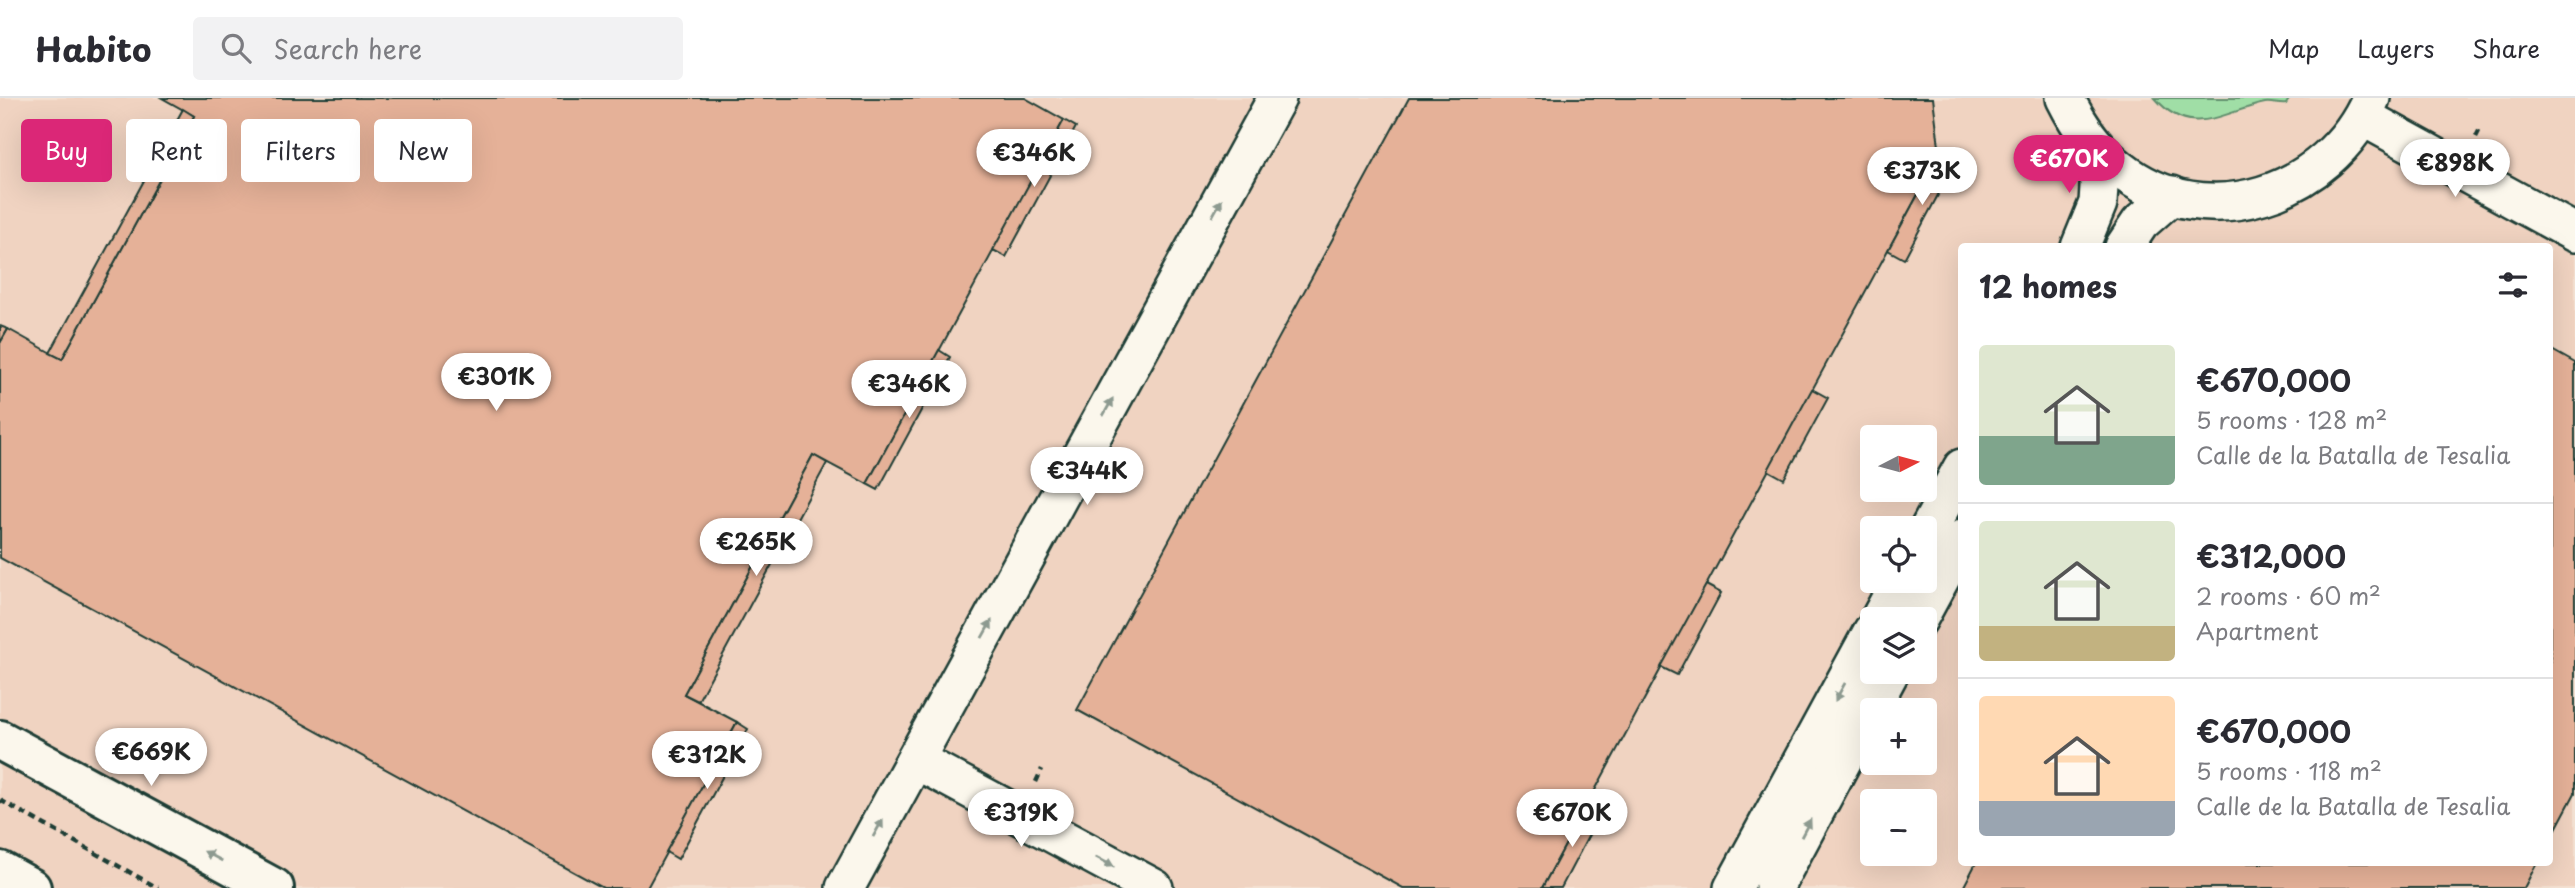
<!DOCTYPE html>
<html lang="en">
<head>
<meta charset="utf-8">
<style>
  :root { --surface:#fff; --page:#f2f2f3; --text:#2b2b33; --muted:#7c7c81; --line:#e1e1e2; --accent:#db2777 }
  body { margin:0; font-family:"Playpen Sans",sans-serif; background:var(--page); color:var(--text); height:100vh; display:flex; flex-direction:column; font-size:26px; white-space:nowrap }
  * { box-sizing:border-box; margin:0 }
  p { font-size:23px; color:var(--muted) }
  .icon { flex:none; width:38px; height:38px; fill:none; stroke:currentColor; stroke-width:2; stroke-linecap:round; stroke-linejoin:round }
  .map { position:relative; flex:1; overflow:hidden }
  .details { position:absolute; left:1958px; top:145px; width:595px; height:623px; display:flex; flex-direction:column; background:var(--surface); border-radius:7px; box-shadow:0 7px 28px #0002 }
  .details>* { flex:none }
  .hud { position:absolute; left:21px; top:21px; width:665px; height:63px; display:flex; gap:14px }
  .needle { width:46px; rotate:84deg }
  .tools { position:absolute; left:1860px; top:327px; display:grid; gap:14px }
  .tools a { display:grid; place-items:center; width:77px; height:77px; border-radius:7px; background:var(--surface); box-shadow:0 7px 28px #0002; font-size:35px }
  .price { position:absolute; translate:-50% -60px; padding:0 16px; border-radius:24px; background:#fff; color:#222; font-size:23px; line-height:46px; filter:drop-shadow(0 2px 4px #0008) }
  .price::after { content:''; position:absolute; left:50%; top:42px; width:21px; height:16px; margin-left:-10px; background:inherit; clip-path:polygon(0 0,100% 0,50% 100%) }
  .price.active { background:var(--accent); color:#fff }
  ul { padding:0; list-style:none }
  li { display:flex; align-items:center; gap:21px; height:175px; padding:0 21px }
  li+li { border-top:2px solid var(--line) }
  li span { display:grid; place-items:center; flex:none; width:196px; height:140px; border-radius:7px; color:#555 }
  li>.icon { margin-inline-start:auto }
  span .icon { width:84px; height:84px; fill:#fffc; stroke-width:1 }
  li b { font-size:30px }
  h2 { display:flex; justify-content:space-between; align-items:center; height:84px; padding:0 21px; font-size:30px }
  .chip { padding:0 24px; border-radius:7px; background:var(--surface); box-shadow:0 7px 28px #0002; font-size:24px; line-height:63px }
  .chip.active { background:var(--accent); color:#fff }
  header { display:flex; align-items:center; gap:42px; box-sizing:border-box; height:98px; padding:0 35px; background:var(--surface); border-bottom:2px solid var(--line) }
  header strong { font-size:33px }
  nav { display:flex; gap:38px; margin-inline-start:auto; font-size:24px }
  .search { width:490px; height:63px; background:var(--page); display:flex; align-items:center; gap:18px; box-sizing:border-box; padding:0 24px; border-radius:7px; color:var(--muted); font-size:26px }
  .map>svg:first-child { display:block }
</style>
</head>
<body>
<header>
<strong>Habito</strong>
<div class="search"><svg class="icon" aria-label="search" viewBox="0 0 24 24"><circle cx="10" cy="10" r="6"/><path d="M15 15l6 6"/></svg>Search here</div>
<nav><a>Map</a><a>Layers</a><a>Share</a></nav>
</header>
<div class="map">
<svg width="2575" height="790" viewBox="0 0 2575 790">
  <rect width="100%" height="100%" fill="#f4e2d3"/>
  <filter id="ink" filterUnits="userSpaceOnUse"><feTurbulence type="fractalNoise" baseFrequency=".0143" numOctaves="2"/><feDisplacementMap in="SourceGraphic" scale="14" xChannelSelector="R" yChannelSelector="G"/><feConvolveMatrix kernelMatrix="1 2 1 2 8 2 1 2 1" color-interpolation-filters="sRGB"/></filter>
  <g filter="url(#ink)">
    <path fill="#f0d3c1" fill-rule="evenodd" d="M0 0H2575V790H0ZM1962 149H2550V765H1962ZM1872 340H1925V392H1872ZM1872 430H1925V483H1872ZM1872 522H1925V574H1872ZM1872 612H1925V665H1872ZM1872 704H1925V756H1872Z"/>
    <path fill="#a0dea6" stroke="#608e6d" stroke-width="2" d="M2155 0H2290L2286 6C2279 7 2272 4 2265 5 2222 14 2191 42 2155 0Z"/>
    <g fill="#e5b198" stroke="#1f3d34" stroke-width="2">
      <path d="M162 0H1025L1064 22 867 386 813 357 684 596 737 624 647 790H603L0 460V245L8 231 62 261 194 18Z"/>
      <path d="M1409 0H1933L1940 56 1542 790H1403L1077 612Z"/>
      <path d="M183 11 194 18 62 261 50 255Z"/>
      <path d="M1064 22 1076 29 1006 159 993 152Z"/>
      <path d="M1940 56 1955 65 1904 161 1888 152Z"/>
      <path d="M0 228 8 231 0 245Z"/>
      <path d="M2550 251 2575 265V695L2550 742Z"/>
      <path d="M939 252 950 259 878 392 867 386Z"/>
      <path d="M1812 291 1828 300 1784 381 1768 372Z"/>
      <path d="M813 357 827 365 698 603 684 596Z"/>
      <path d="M1706 487 1721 495 1677 577 1661 569Z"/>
      <path d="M737 624 748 631 678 761 666 754Z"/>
      <path d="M1587 707 1601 714 1561 790H1542Z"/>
      <path d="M1976 765H2537L2524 790H1963Z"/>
    </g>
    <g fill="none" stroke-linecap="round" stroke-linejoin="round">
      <g stroke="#1f3d34" stroke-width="42">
        <g id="minor">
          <path d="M2065 0C2079 28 2095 52 2120 71 2206 139 2330 96 2371 0"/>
          <path d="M2363 19 2575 135"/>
          <path d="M2080 149 2098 105 2101 55"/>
          <path d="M2124 149 2140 125 2172 97"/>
          <path d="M1925 438 1962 370"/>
          <path d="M1879 522 1900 483"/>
          <path d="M1918 522 1962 441"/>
          <path d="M916 662 1154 790"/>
          <path d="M845 790 1277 0"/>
          <path d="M1733 790 1872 534"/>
          <path d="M1774 790 1890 574"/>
        </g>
      </g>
      <g stroke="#1f3d34" stroke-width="44">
        <g id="major">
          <path d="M0 642 274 790"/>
          <path d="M0 773 31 790"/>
        </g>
      </g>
      <g stroke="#1f3d34" stroke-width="4.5" stroke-dasharray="7 5" stroke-linecap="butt">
        <path d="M2476 39 2481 29"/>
        <path d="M1036 684 1042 671"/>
        <path d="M0 702 158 790"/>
      </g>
      <use href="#minor" stroke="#fbf7ec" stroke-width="37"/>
      <use href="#major" stroke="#fbf7ec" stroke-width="38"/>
    </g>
    <defs><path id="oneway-solid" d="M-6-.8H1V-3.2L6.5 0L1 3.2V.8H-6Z" transform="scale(1.75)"/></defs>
    <g fill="#8d9a90">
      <use href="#oneway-solid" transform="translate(1217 110) rotate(-61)"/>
      <use href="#oneway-solid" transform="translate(1108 309) rotate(-61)"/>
      <use href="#oneway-solid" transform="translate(987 531) rotate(-61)"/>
      <use href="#oneway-solid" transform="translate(1840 594) rotate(119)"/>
      <use href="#oneway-solid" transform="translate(878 730) rotate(-61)"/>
      <use href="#oneway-solid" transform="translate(1806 730) rotate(-62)"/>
      <use href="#oneway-solid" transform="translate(213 758) rotate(-152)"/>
      <use href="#oneway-solid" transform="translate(1105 764) rotate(28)"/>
    </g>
  </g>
</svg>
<div class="tools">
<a><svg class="needle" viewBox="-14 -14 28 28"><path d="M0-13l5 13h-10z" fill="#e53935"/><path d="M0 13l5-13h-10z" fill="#7c7c81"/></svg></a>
<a><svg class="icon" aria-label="locate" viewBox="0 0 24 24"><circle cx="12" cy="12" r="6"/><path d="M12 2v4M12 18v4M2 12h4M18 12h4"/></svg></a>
<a><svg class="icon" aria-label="layers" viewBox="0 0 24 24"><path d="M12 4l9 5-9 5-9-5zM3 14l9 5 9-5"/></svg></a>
<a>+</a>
<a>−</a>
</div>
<b class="price" style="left:1034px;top:91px">€346K</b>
<b class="price active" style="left:2069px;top:97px">€670K</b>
<b class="price" style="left:2455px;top:101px">€898K</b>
<b class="price" style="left:1922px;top:109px">€373K</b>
<b class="price" style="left:496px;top:315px">€301K</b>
<b class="price" style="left:909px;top:322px">€346K</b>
<b class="price" style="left:1087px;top:409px">€344K</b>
<b class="price" style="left:756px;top:480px">€265K</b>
<b class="price" style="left:151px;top:690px">€669K</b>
<b class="price" style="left:707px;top:693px">€312K</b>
<b class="price" style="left:1021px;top:751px">€319K</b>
<b class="price" style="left:1572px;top:751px">€670K</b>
<div class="hud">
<a class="chip active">Buy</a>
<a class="chip">Rent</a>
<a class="chip">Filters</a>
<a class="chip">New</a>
</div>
<section class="details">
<h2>12 homes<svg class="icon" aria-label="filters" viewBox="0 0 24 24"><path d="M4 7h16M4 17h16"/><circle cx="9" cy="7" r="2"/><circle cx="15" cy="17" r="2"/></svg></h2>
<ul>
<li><span style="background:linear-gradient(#dfe7d0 65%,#7fa58c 0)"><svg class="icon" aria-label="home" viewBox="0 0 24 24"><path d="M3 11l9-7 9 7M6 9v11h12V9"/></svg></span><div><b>€670,000</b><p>5 rooms · 128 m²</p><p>Calle de la Batalla de Tesalia</p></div></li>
<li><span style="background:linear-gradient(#dfe7d0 75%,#c2b280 0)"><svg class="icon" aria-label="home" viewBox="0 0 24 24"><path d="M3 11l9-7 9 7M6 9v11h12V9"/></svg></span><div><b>€312,000</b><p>2 rooms · 60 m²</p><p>Apartment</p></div></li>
<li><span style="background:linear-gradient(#ffd9b3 75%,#9aa5b1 0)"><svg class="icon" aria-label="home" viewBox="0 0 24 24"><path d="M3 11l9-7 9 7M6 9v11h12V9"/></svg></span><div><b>€670,000</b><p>5 rooms · 118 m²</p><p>Calle de la Batalla de Tesalia</p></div></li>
</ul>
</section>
</div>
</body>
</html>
